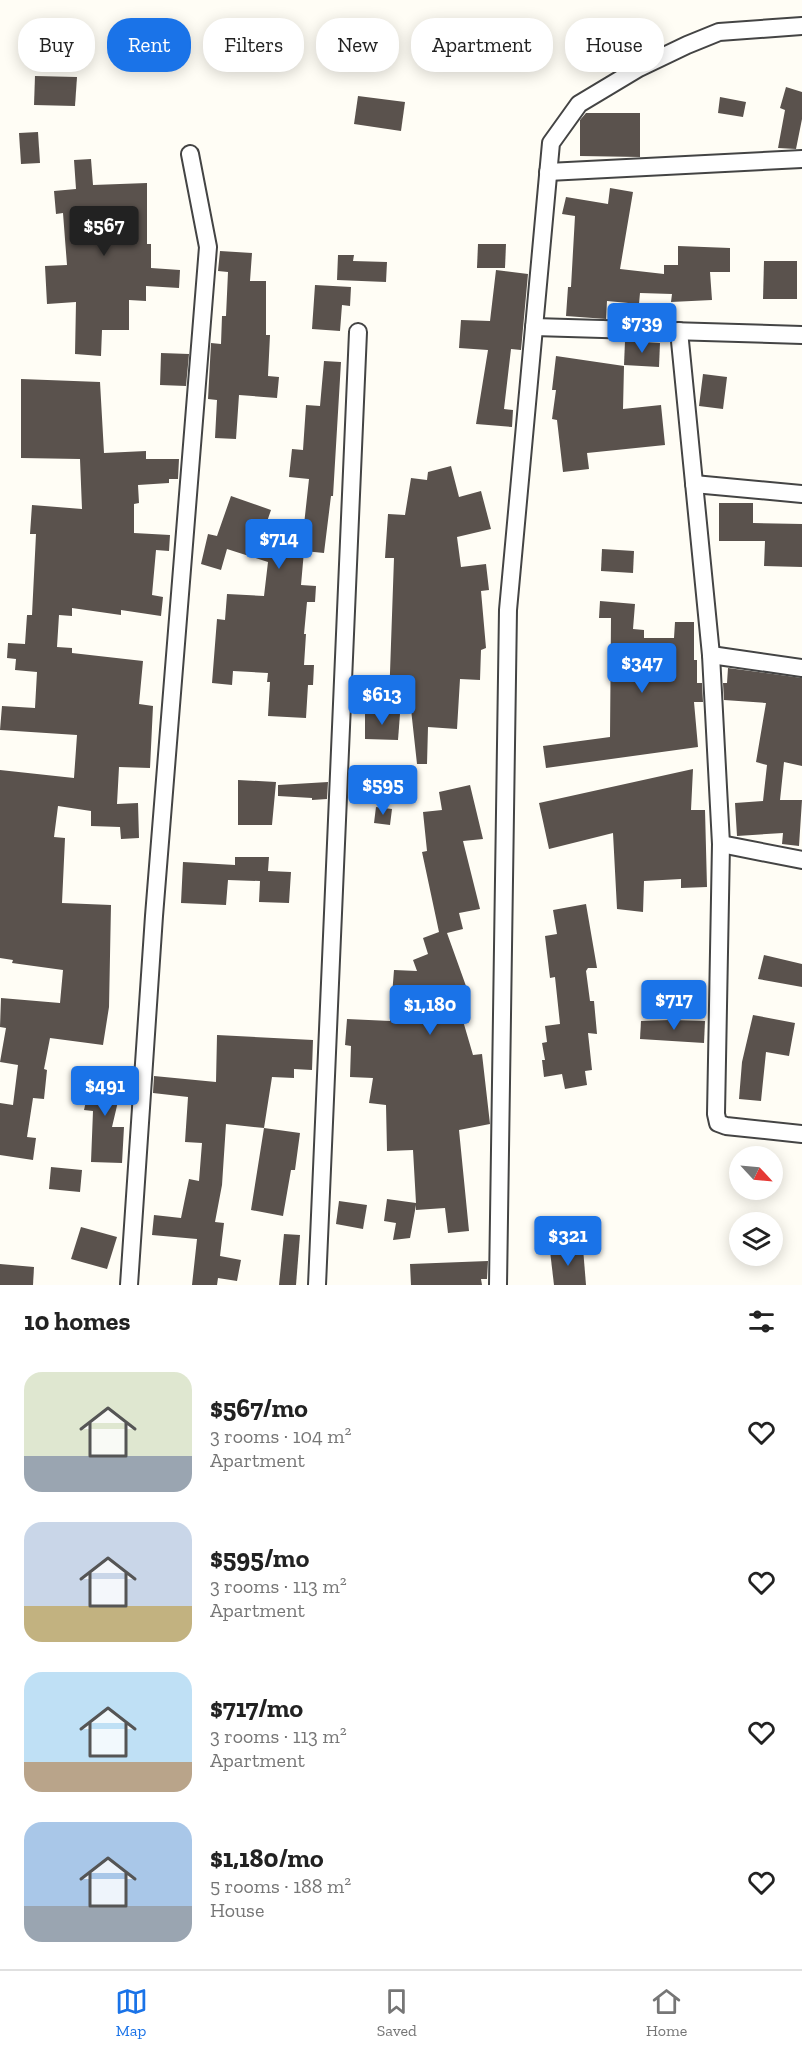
<!DOCTYPE html>
<html lang="en">
<head>
<meta charset="utf-8">
<style>
  :root { --surface:#fff; --page:#f2f2f2; --text:#222; --muted:#767676; --line:#e0e0e0; --accent:#1a73e8 }
  body { margin:0; font-family:"Zilla Slab",serif; background:var(--page); color:var(--text); height:100vh; display:flex; flex-direction:column; font-size:22px; white-space:nowrap }
  * { box-sizing:border-box; margin:0 }
  p { font-size:20px; color:var(--muted) }
  .icon { flex:none; width:33px; height:33px; fill:none; stroke:currentColor; stroke-width:2; stroke-linecap:round; stroke-linejoin:round }
  .map { position:relative; height:1285px; overflow:hidden }
  .panel { display:flex; flex-direction:column; background:var(--surface); flex:1 }
  .panel>* { flex:none }
  .hud { position:absolute; left:18px; top:18px; width:766px; height:54px; display:flex; gap:12px }
  .needle { width:39px; rotate:116deg }
  .fabs { position:absolute; left:729px; top:1146px; display:grid; gap:12px }
  .fabs a { display:grid; place-items:center; width:54px; height:54px; border-radius:50%; background:var(--surface); box-shadow:0 3px 15px #0003; font-size:30px }
  .price { position:absolute; translate:-50% -51px; padding:0 14px; border-radius:6px; background:var(--accent); color:#fff; font-size:20px; line-height:39px; filter:drop-shadow(0 2px 3px #0008) }
  .price::after { content:''; position:absolute; left:50%; top:36px; width:18px; height:14px; margin-left:-9px; background:inherit; clip-path:polygon(0 0,100% 0,50% 100%) }
  .price.active { background:#222; color:#fff }
  ul { padding:0; list-style:none }
  li { display:flex; align-items:center; gap:18px; height:150px; padding:0 24px }
  li span { display:grid; place-items:center; flex:none; width:168px; height:120px; border-radius:18px; color:#555 }
  li>.icon { margin-inline-start:auto }
  span .icon { width:72px; height:72px; fill:#fffc; stroke-width:1 }
  li b { font-size:26px }
  h2 { display:flex; justify-content:space-between; align-items:center; height:72px; padding:0 24px; font-size:26px }
  .pill { padding:0 21px; border-radius:24px; background:var(--surface); box-shadow:0 3px 15px #0003; font-size:21px; line-height:54px }
  .pill.active { background:var(--accent); color:#fff }
  .tabs { display:flex; justify-content:space-around; align-items:center; height:84px; border-top:2px solid var(--line); background:var(--surface); font-size:16px; color:var(--muted) }
  .tabs a { display:grid; justify-items:center; gap:3px }
  .tabs .active { color:var(--accent) }
  .map>svg:first-child { display:block }
</style>
</head>
<body>
<div class="map">
<svg width="802" height="1285" viewBox="0 0 802 1285">
  <rect width="100%" height="100%" fill="#fffdf5"/>
  <g fill="#5a524d">
    <path d="M35 76 77 77 75 106 34 105Z"/>
    <path d="M786 87 802 92V119L796 149 778 148 785 110 780 108Z"/>
    <path d="M358 96 405 102 401 131 354 124Z"/>
    <path d="M720 97 746 102 743 117 718 113Z"/>
    <path d="M586 113H640V157L580 156V120Z"/>
    <path d="M38 132 40 163 21 164 19 133Z"/>
    <path d="M91 159 93 185 147 183V244H151V268L180 270 179 288 146 286V301L129 300V330H102L101 356 75 354 76 302 47 304 45 266 67 265 63 213 56 214 54 191 76 189 74 160Z"/>
    <path d="M610 188 633 192 620 269 664 274V265H678V246L730 248V272H710L712 300 671 302 672 294 640 293 639 304 607 301 606 319 566 316 568 287H571L575 216 562 214 566 197 608 204Z"/>
    <path d="M478 244H506L505 268H477Z"/>
    <path d="M220 251 252 253 250 281H266V335H270L268 376 279 377 277 398 239 395 236 439 215 438 217 400 208 399 211 343 221 344 222 316H226L228 272 218 271Z"/>
    <path d="M338 255H354L353 261 387 262 386 282 337 280Z"/>
    <path d="M764 261H797V299H763Z"/>
    <path d="M496 270 528 274 521 350 511 349 504 409 513 410 512 427 476 424 488 350 459 348 461 320 490 321Z"/>
    <path d="M315 285 351 287 350 306 342 305 340 331 312 329Z"/>
    <path d="M625 341 660 343 659 367 624 365Z"/>
    <path d="M161 353 189 354 186 386 160 385Z"/>
    <path d="M556 356 624 366 623 409 661 405 665 445 587 453 589 469 563 472 557 420 552 419 556 390H552Z"/>
    <path d="M324 361 341 362 333 496H331L324 553 304 551 301 585 316 586 315 602H307L304 634H306L304 665H314L313 685H308L306 718 268 716 270 682H267L268 673 233 671 232 685 212 683 217 619 225 620 227 594 264 596 268 562 227 549 221 570 201 564 208 534 217 536 231 496 271 510 261 539 302 543 309 479 289 477 292 449 303 450 306 405 320 406Z"/>
    <path d="M703 374 727 377 723 409 699 406Z"/>
    <path d="M21 379 100 382 104 453 146 451V459H179L178 479H169V483L138 485 139 503 134 504V533L170 535 169 551 156 550 152 595 163 597 161 616 121 610V615L72 608V616L59 615 57 647 72 648V653L143 661 139 704 153 706 150 768 119 767 117 804 138 803 139 838 121 839 120 827 91 826V811L58 806 54 837 65 838 62 903 111 905 109 1007 103 1045 50 1038 44 1069 47 1070 44 1099 33 1098 27 1137 36 1138 33 1160 0 1155V1103L13 1105 18 1065 0 1062 6 1028 0 1027 1 998 60 1003 63 970 12 963 13 960 0 958V770L74 778 77 735 0 730 2 706 35 708 37 672 15 670 16 659 7 658 8 643 25 644 27 615H32L36 534H30L32 505 82 509 80 459 21 458Z"/>
    <path d="M451 466 459 497 481 491 491 529 457 537 461 567 486 564 489 590 481 591 486 648 481 650 480 680 460 679 457 729 428 727 427 764H417L410 700 389 701 394 558H385L388 514 405 515 411 478 427 480 428 472Z"/>
    <path d="M719 503H753V523L802 524V567L764 566 765 541H719Z"/>
    <path d="M602 549 634 551 633 573 601 571Z"/>
    <path d="M600 601 635 604 633 629 644 630V638H674L675 622H694V660H697V683H702L703 702H694L698 747 546 768 543 746 610 737 611 618H599Z"/>
    <path d="M728 668 802 678V766L784 762 780 800H802L799 846 782 844 783 833 737 836 735 803 763 801 767 765 756 762 766 703 724 700 723 683H727Z"/>
    <path d="M365 713 400 714 398 740 365 739Z"/>
    <path d="M693 769 691 810H705L707 887 681 888V879L644 881 643 912 617 909 613 833 549 849 539 803Z"/>
    <path d="M238 780 276 782 272 825H238Z"/>
    <path d="M328 782 327 799 312 800V798L278 796V785Z"/>
    <path d="M470 785 483 839 463 841 480 909 459 913 463 929 447 933 466 986 454 990 473 1055 482 1054 490 1124 459 1130 469 1231 448 1233 445 1208 416 1210V1205L410 1238 393 1240 396 1223 384 1221 387 1199 416 1203 413 1150 387 1151 386 1105 369 1103 373 1078 350 1077 351 1046 345 1045 347 1019 390 1021 394 970 417 971 413 960 428 954 423 938 439 932 422 852 427 851 423 812 442 810 439 792Z"/>
    <path d="M376 807 392 809 390 825 374 823Z"/>
    <path d="M235 857H269L268 871 291 872 289 903 259 902 260 881 228 880 226 905 181 903 183 862 235 865Z"/>
    <path d="M586 904 597 968H588L586 971 590 1001H594L597 1034 588 1033 592 1070 585 1071 587 1085 565 1089 562 1074 544 1077 542 1060H545L542 1043 547 1042 545 1026 560 1024 555 977 550 978 545 936 557 934 553 910Z"/>
    <path d="M764 955 802 964V987L758 979Z"/>
    <path d="M753 1015 795 1023 789 1056 766 1052 761 1101 739 1099 742 1062Z"/>
    <path d="M671 1020 705 1021 704 1043 640 1039 641 1021Z"/>
    <path d="M217 1035 313 1040 312 1070 294 1069V1078L272 1077 264 1128 226 1124 222 1185 215 1222 224 1223 220 1256 241 1260 237 1281 218 1278 217 1285H192L197 1239 152 1235 154 1215 181 1218 189 1179 199 1181 202 1143 185 1142 188 1097 153 1093 154 1076 216 1082Z"/>
    <path d="M93 1070 124 1076 112 1127H124L122 1163 91 1162 93 1111 84 1110Z"/>
    <path d="M264 1128 300 1133 295 1170H291L283 1216 251 1210Z"/>
    <path d="M51 1167 82 1170 80 1192 49 1189Z"/>
    <path d="M339 1201 367 1205 363 1229 336 1224Z"/>
    <path d="M81 1227 117 1237 107 1269 71 1259Z"/>
    <path d="M284 1234 300 1235 296 1285H279Z"/>
    <path d="M583 1248 586 1285H554L550 1251Z"/>
    <path d="M488 1261 487 1279H481L482 1285H411L410 1264Z"/>
    <path d="M0 1264 34 1267 33 1285H0Z"/>
  </g>
  <g fill="none" stroke-linecap="round" stroke-linejoin="round">
    <g stroke="#444" stroke-width="20">
      <g id="street">
        <path d="M548 172 802 159"/>
        <path d="M534 327 802 335"/>
        <path d="M679 331 711 655 721 844 716 1114 718 1123 726 1126 802 1134"/>
        <path d="M694 484 802 494"/>
        <path d="M711 655 802 668"/>
        <path d="M721 844 802 860"/>
        <path d="M129 1285 154 916 208 247 190 154"/>
        <path d="M317 1285 358 332"/>
        <path d="M498 1285 508 610 551 143 579 104 639 68 687 45 719 32 802 26"/>
      </g>
    </g>
    <use href="#street" stroke="#fff" stroke-width="16"/>
  </g>
</svg>
<div class="fabs">
<a><svg class="needle" viewBox="-14 -14 28 28"><path d="M0-13l5 13h-10z" fill="#e53935"/><path d="M0 13l5-13h-10z" fill="#767676"/></svg></a>
<a><svg class="icon" aria-label="layers" viewBox="0 0 24 24"><path d="M12 4l9 5-9 5-9-5zM3 14l9 5 9-5"/></svg></a>
</div>
<b class="price active" style="left:104px;top:257px">$567</b>
<b class="price" style="left:642px;top:354px">$739</b>
<b class="price" style="left:279px;top:570px">$714</b>
<b class="price" style="left:642px;top:694px">$347</b>
<b class="price" style="left:382px;top:726px">$613</b>
<b class="price" style="left:383px;top:816px">$595</b>
<b class="price" style="left:674px;top:1031px">$717</b>
<b class="price" style="left:430px;top:1036px">$1,180</b>
<b class="price" style="left:105px;top:1117px">$491</b>
<b class="price" style="left:568px;top:1267px">$321</b>
<div class="hud">
<a class="pill">Buy</a>
<a class="pill active">Rent</a>
<a class="pill">Filters</a>
<a class="pill">New</a>
<a class="pill">Apartment</a>
<a class="pill">House</a>
</div>
</div>
<section class="panel">
<h2>10 homes<svg class="icon" aria-label="filters" viewBox="0 0 24 24"><path d="M4 7h16M4 17h16"/><circle cx="9" cy="7" r="2"/><circle cx="15" cy="17" r="2"/></svg></h2>
<ul>
<li><span style="background:linear-gradient(#dfe7d0 70%,#9aa5b1 0)"><svg class="icon" aria-label="home" viewBox="0 0 24 24"><path d="M3 11l9-7 9 7M6 9v11h12V9"/></svg></span><div><b>$567/mo</b><p>3 rooms · 104 m²</p><p>Apartment</p></div><svg class="icon" aria-label="heart" viewBox="0 0 24 24"><path d="M12 20l-8-8c-3-5 5-10 8-4 3-6 11-1 8 4z"/></svg></li>
<li><span style="background:linear-gradient(#c9d6e8 70%,#c2b280 0)"><svg class="icon" aria-label="home" viewBox="0 0 24 24"><path d="M3 11l9-7 9 7M6 9v11h12V9"/></svg></span><div><b>$595/mo</b><p>3 rooms · 113 m²</p><p>Apartment</p></div><svg class="icon" aria-label="heart" viewBox="0 0 24 24"><path d="M12 20l-8-8c-3-5 5-10 8-4 3-6 11-1 8 4z"/></svg></li>
<li><span style="background:linear-gradient(#bfe0f5 75%,#b9a48a 0)"><svg class="icon" aria-label="home" viewBox="0 0 24 24"><path d="M3 11l9-7 9 7M6 9v11h12V9"/></svg></span><div><b>$717/mo</b><p>3 rooms · 113 m²</p><p>Apartment</p></div><svg class="icon" aria-label="heart" viewBox="0 0 24 24"><path d="M12 20l-8-8c-3-5 5-10 8-4 3-6 11-1 8 4z"/></svg></li>
<li><span style="background:linear-gradient(#a9c7e8 70%,#9aa5b1 0)"><svg class="icon" aria-label="home" viewBox="0 0 24 24"><path d="M3 11l9-7 9 7M6 9v11h12V9"/></svg></span><div><b>$1,180/mo</b><p>5 rooms · 188 m²</p><p>House</p></div><svg class="icon" aria-label="heart" viewBox="0 0 24 24"><path d="M12 20l-8-8c-3-5 5-10 8-4 3-6 11-1 8 4z"/></svg></li>
</ul>
</section>
<nav class="tabs">
<a class="active"><svg class="icon" aria-label="map" viewBox="0 0 24 24"><path d="M3 6l6-2 6 2 6-2v14l-6 2-6-2-6 2zM9 4v14M15 6v14"/></svg>Map</a>
<a><svg class="icon" aria-label="saved" viewBox="0 0 24 24"><path d="M7 4h10v16l-5-4-5 4z"/></svg>Saved</a>
<a><svg class="icon" aria-label="home" viewBox="0 0 24 24"><path d="M3 11l9-7 9 7M6 9v11h12V9"/></svg>Home</a>
</nav>
</body>
</html>
